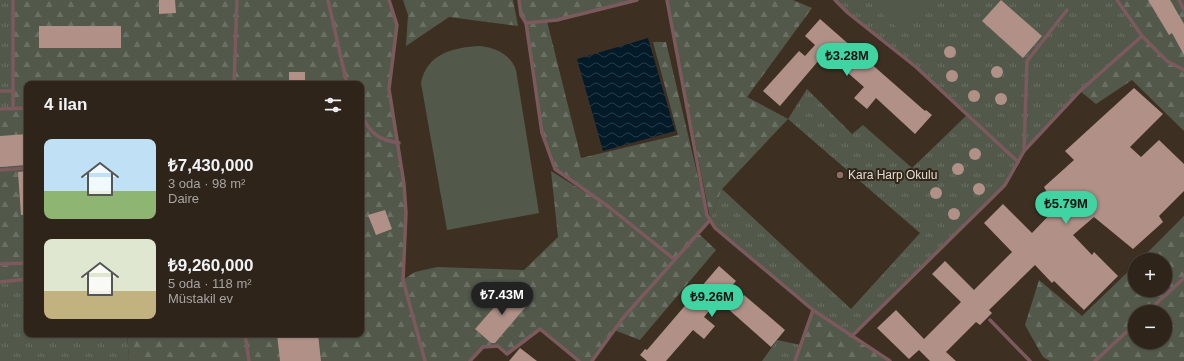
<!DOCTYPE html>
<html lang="tr">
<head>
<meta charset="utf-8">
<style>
  :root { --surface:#2e241a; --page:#362c23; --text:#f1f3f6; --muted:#a7a4a2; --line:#494139; --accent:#3fd4a2 }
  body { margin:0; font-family:Arial,sans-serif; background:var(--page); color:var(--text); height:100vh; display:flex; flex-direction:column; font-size:15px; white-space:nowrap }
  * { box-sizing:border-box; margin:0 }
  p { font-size:13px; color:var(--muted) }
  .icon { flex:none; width:22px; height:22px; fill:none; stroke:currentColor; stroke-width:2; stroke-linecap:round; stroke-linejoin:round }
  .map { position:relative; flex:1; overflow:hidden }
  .sheet { position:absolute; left:24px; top:81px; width:340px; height:256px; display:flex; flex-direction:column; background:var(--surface); border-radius:8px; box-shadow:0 1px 3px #0004,0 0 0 1px var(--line) }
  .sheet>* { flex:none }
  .buttons { position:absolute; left:1128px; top:253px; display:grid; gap:8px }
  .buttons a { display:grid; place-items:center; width:44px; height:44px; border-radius:50%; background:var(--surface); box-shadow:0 1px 3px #0004,0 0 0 1px var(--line); font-size:20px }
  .price { position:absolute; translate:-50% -34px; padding:0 9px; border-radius:14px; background:var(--accent); color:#111; font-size:13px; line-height:26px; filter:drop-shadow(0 1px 2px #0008) }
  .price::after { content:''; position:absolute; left:50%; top:24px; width:12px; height:9px; margin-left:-6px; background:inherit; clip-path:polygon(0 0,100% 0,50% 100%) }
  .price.current { background:#222; color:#fff }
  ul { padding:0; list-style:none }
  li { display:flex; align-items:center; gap:12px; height:100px; padding:0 20px }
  li span { display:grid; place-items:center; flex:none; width:112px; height:80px; border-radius:8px; color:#555 }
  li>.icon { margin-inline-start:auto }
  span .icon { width:48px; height:48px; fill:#fffc; stroke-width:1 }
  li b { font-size:17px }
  h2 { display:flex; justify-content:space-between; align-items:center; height:48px; padding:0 20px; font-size:17px }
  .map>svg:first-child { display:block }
</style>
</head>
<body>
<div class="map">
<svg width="1184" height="361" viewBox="0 0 1184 361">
  <defs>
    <pattern id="grass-tufts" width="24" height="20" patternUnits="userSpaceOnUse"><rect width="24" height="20" fill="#52594b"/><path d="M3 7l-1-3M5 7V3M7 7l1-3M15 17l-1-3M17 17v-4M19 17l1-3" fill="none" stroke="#6b7064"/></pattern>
    <pattern id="forest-firs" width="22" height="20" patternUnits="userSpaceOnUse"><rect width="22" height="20" fill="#52594b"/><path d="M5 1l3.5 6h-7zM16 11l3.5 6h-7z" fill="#6b7064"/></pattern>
    <pattern id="water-waves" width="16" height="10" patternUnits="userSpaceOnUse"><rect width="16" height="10" fill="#031b28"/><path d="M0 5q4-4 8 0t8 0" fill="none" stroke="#283c46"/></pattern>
  </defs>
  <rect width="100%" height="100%" fill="#3d3023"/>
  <g fill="url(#grass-tufts)">
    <rect x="0" y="0" width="13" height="109"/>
    <path d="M835 0H1117L1142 36 1080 91 1024 151 1005 185 852 336 813 310 715 228 710 220 722 189 851 309 920 233 788 119 807 89 852 134 863 125 912 168 967 115 916 67 848 13Z"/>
    <path d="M27 279V334H127L129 361H0V282Z"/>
    <path d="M777 340 801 345 795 361H762Z"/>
  </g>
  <g fill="url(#forest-firs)" fill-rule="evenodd">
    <path d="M13 0H389L397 25 389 89 397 134 406 213 404 279 415 272 437 267 524 270 558 237 551 171 599 201 555 169 542 133 526 23 521 15 519 0H637L547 21 581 158 678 135 653 42H666L707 215 710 218 667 0H793L812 8 747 97 788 119 722 189 710 220 698 233 716 250 640 340 614 330 592 361H579L540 329 507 354 498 346 483 347 470 361H129L127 334H361V84H27V279L0 282V109H13Z"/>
    <path d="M403 0H513L518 26 449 17 406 46 408 15Z"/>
    <path d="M1117 0H1184V131L1132 80 1096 104 1080 91 1142 36Z"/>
    <path d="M1184 216V361H1050L1043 357 1025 325 1039 280 1082 316 1135 265V290H1165V260H1140ZM1135 312H1165V342H1135Z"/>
    <path d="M813 310 890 361H795Z"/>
  </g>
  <g fill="#52594b">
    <path d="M867 0H920L926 6 902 32Z"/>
    <path d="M480 46C496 48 510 54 516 70L539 213 447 230 421 83C426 54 454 47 480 46Z"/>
  </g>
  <path fill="url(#water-waves)" d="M648 38 675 131 603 151 577 59Z"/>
  <g fill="#b09087">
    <path d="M159 0H175L176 13 159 14Z"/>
    <path d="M1001 0 1042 36 1023 58 982 21Z"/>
    <path d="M1148 0H1170L1184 24V55L1172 33 1169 35Z"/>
    <path d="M820 19 925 111 926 110 932 115 915 134 876 98 867 109 854 98 864 87 825 53 780 106 763 91 799 51 805 56 815 45 805 36Z"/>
    <rect x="39" y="26" width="82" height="22"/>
    <circle cx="950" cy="52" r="6"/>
    <circle cx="997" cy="72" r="6"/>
    <circle cx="952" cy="76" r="6"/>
    <rect x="289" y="72" width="16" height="12"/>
    <path d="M1134 88 1163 114 1130 147 1141 157 1159 140 1184 164V191L1159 216 1163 222 1133 249 1094 217 1073 235 1092 255 1094 252 1118 276 1084 310 1054 281 1052 283 1035 265 989 310 992 313 980 325 976 322 946 352 956 361H930L919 350 909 359 877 328 896 310 924 339 961 302 932 274 945 261 974 290 1012 252 984 223 1003 204 1032 233 1056 208 1044 187 1074 160 1065 151Z"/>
    <circle cx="974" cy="96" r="6"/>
    <circle cx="1001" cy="99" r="6"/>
    <path d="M27 134V165L0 167V136Z"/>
    <circle cx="975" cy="154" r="6"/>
    <circle cx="958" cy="169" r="6"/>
    <path d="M27 171V215H21L18 172Z"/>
    <circle cx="979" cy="189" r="6"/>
    <circle cx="936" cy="193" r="6"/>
    <circle cx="954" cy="214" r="6"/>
    <path d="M385 210 392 229 376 235 368 215Z"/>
    <path d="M719 266 736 281 727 291 739 301 744 295 785 330 771 347 718 300 704 317 715 326 704 339 693 330 666 361H647L640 355 645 349 647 350Z"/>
    <path d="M511 288 529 303 495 343H491L475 329Z"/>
    <path d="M277 334H318L321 361H280Z"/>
    <path d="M520 348 537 361H509Z"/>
  </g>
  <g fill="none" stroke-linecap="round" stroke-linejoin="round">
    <g stroke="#7b595d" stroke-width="3.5">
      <path d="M13 0V109"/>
      <path d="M328 0 347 84"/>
      <path d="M389 0 397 25 389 89 404 184 406 213 403 280 425 361"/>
      <path d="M519 0 521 15 526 23 557 20 637 0"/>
      <path d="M667 0 707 215 715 228 813 310 890 361"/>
      <path d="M835 0 848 13 916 67 1018 162"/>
      <path d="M1117 0 1142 36"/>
      <path d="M1179 0 1184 10"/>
      <path d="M526 23 542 133 555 169 609 207 674 259"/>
      <path d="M234 84 237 0"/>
      <path d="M0 91H13"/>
      <path d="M0 109 27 108"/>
      <path d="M361 114C370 133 378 140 399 143"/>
      <path d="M1024 151 1027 61 1067 10"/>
      <path d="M0 170 27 168"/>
      <path d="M0 264 27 263"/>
      <path d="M0 282 27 279"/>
      <path d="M1147 312 1184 278"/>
      <path d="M990 320 1030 361"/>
      <path d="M245 334 249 361"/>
      <path d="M852 336 1005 185 1024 151 1080 91 1142 36 1167 61 1184 70"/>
      <path d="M470 361 483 347 498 346 507 354 540 329 579 361"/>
      <path d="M592 361 623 318 710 220"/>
      <path d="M795 361 813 310"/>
      <path d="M1095 361 1135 324"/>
    </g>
  </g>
  <circle fill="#8d6e63" stroke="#322619" stroke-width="1.5" cx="840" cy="175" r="4"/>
  <g text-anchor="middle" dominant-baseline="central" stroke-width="4" stroke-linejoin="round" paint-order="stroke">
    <g font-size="12" fill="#e3dbd3" stroke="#322619" text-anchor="start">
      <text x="848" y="175">Kara Harp Okulu</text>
    </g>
  </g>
</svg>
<div class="buttons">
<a>+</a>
<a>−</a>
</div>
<b class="price" style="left:847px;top:77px">₺3.28M</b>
<b class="price" style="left:1066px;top:225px">₺5.79M</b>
<b class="price current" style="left:502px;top:316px">₺7.43M</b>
<b class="price" style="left:712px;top:318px">₺9.26M</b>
<section class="sheet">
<h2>4 ilan<svg class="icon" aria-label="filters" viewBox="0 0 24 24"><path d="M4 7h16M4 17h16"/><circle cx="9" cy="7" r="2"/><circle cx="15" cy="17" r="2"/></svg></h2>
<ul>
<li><span style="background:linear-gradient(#bfe0f5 65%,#8fb573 0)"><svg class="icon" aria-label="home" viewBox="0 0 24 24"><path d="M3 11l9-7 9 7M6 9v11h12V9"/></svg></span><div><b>₺7,430,000</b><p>3 oda · 98 m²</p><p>Daire</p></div></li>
<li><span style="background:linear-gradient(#dfe7d0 65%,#c2b280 0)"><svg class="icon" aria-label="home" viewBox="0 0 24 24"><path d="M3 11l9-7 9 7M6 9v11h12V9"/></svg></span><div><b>₺9,260,000</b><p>5 oda · 118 m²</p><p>Müstakil ev</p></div></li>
</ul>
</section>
</div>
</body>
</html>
